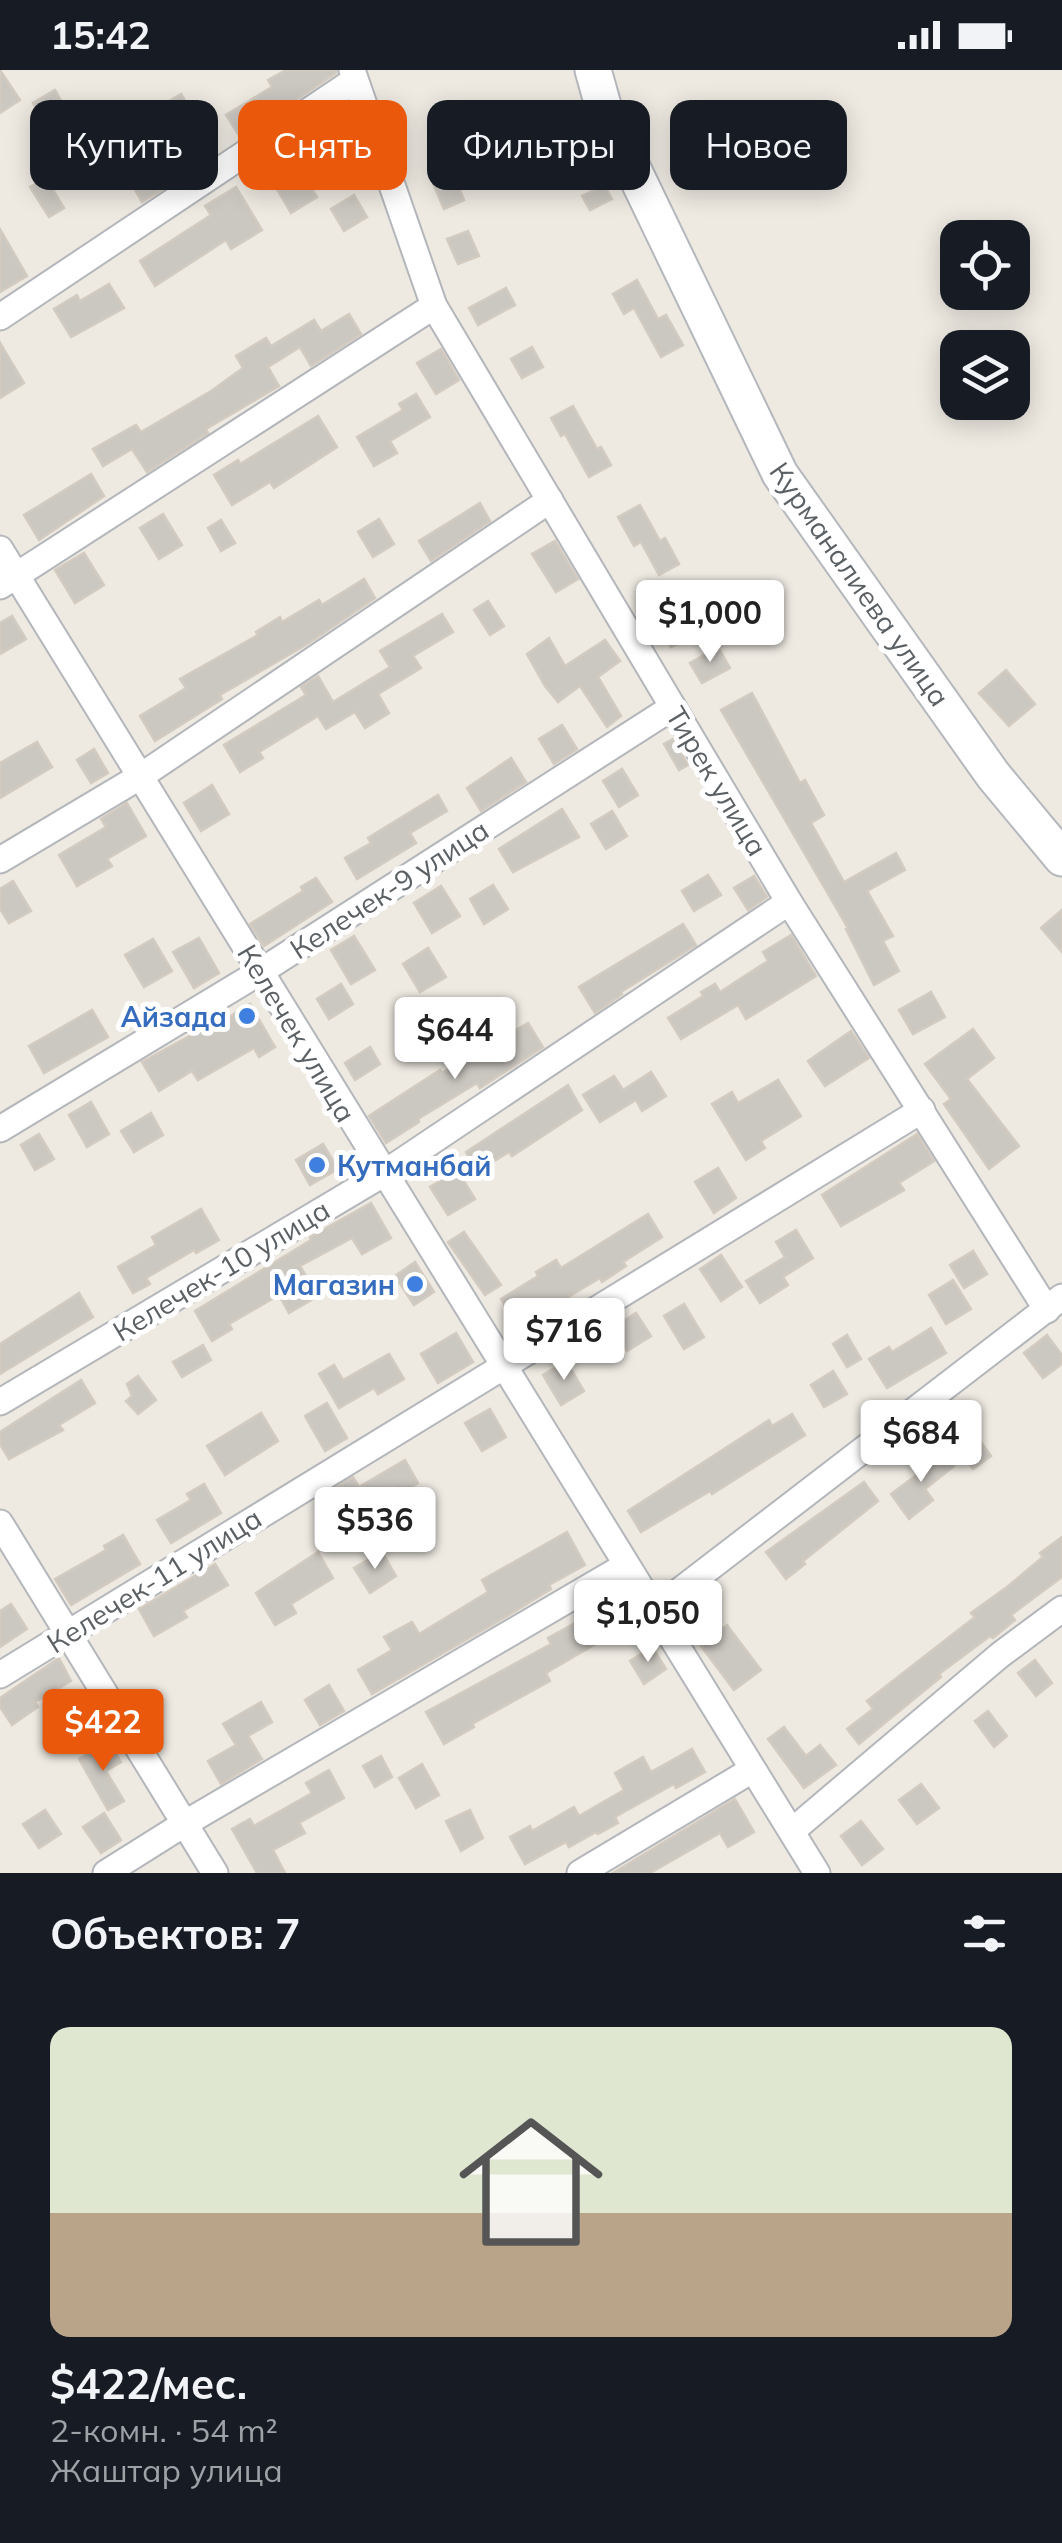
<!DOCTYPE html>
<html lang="ru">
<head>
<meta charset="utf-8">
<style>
  :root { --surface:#171b24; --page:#242831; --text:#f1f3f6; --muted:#9ea1a6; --line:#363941; --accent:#ea580c }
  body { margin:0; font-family:Mulish,sans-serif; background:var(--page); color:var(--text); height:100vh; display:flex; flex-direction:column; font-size:38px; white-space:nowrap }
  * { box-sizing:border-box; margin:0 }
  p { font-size:32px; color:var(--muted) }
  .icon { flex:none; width:55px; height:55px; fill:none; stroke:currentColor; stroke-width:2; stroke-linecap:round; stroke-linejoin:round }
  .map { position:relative; height:1803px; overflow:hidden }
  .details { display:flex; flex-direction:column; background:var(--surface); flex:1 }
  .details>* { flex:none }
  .top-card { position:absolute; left:30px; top:30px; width:1002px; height:90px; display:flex; gap:20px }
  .buttons { position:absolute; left:940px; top:150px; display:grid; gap:20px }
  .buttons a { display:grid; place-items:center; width:90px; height:90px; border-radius:20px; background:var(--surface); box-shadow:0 5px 25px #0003; font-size:50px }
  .price { position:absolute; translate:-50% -85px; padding:0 22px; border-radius:10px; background:#fff; color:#222; font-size:32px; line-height:65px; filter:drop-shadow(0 2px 5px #0008) }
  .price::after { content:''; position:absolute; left:50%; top:60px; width:30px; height:22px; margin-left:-15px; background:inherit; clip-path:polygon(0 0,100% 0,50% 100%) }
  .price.selected { background:var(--accent); color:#fff }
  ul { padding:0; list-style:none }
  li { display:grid; align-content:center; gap:20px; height:530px; padding:0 50px }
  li+li { border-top:2px solid var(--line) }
  li span { display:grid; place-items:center; height:310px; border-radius:20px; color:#555 }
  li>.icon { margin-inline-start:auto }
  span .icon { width:180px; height:180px; fill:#fffc; stroke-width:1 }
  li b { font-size:42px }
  h2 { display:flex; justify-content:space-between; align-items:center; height:120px; padding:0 50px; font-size:42px }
  .pill { padding:0 35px; border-radius:20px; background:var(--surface); box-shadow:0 5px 25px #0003; font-size:35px; line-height:90px }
  .pill.selected { background:var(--accent); color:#fff }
  .status { display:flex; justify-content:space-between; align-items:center; height:70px; padding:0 50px; background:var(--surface); direction:ltr }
  .status svg { height:28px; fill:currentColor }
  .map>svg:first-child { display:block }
</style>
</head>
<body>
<div class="status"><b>15:42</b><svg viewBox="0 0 49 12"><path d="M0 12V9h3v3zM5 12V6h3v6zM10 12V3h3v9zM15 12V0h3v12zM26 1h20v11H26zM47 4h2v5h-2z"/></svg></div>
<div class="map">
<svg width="1062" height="1803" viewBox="0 0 1062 1803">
  <rect width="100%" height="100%" fill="#eeeae2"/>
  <g fill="#cbc7c1" stroke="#d3cbc0" stroke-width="2.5">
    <path d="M0 0 20 30 0 43Z"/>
    <path d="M286 0H336V3L240 67 226 45 272 17 268 10Z"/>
    <path d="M55 20 70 46 48 59 33 33Z"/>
    <path d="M181 24 198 52 179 63 163 35Z"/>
    <path d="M145 88 163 119 142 132 124 101Z"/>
    <path d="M300 99 317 127 291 143 274 114Z"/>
    <path d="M453 103 464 130 444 139 432 111Z"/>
    <path d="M46 108 64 138 49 147 30 117Z"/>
    <path d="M604 115 612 129 590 140 582 126Z"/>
    <path d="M236 117 262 160 231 179 226 170 155 216 140 191 211 145 205 136Z"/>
    <path d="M354 125 367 147 344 161 331 139Z"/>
    <path d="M0 159 27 206 0 222Z"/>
    <path d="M468 161 479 186 458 194 447 169Z"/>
    <path d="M637 210 658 249 666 245 683 275 661 287 634 238 624 244 613 224Z"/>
    <path d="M109 214 124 238 71 267 54 239 77 225 80 231Z"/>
    <path d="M506 218 515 235 478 255 469 238Z"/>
    <path d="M349 244 361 264 311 296 300 277 268 297 279 316 206 359 208 363 147 402 132 379 103 396 93 379 136 355 141 362 211 321 243 298 236 286 266 268 271 276 314 250 321 261Z"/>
    <path d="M0 273 24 313 0 328Z"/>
    <path d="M532 277 543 297 522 308 511 289Z"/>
    <path d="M441 279 459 310 436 324 417 293Z"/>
    <path d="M416 324 430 347 390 371 397 383 374 396 357 367 403 340 399 334Z"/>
    <path d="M573 336 597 379 601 377 611 395 589 407 565 364 561 366 551 348Z"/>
    <path d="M318 346 337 377 274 418 270 412 232 435 214 405 238 390 240 394Z"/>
    <path d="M91 404 104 426 39 470 24 445Z"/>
    <path d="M480 433 490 451 431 491 419 471Z"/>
    <path d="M640 435 660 471 665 468 679 494 659 505 641 472 634 476 618 447Z"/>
    <path d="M163 444 182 475 159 489 140 458Z"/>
    <path d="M379 449 394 474 373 487 358 462Z"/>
    <path d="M221 450 235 473 221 481 208 458Z"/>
    <path d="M555 471 578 509 556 522 532 484Z"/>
    <path d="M84 483 104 515 75 533 55 500Z"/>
    <path d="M364 509 375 528 309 573 220 625 222 629 155 671 140 646 186 618 180 609 258 565 256 562 280 547 282 552 319 530 322 535Z"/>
    <path d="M488 531 504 556 490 565 474 540Z"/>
    <path d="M673 541 688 568 671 577 656 551Z"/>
    <path d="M442 544 453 562 413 586 421 598 378 624 389 643 365 658 355 642 326 659 318 646 259 682 263 688 240 702 224 675 306 625 301 617 318 606 333 632 390 597 380 581Z"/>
    <path d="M12 546 26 569 0 584V553Z"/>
    <path d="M549 568 565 596 605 570 620 591 598 607 621 646 607 657 580 616 558 632 545 616 527 584Z"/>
    <path d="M718 577 730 598 702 613 690 593Z"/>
    <path d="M1006 600 1035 634 1009 656 979 623Z"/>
    <path d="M752 623 800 713 805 710 824 745 811 753 844 812 896 783 905 800 867 821 893 866 883 871 899 901 874 915 846 859 848 858 721 640Z"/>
    <path d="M562 655 577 679 554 694 539 669Z"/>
    <path d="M673 669 688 695 679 700 664 674Z"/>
    <path d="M37 672 52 697 0 728V693Z"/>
    <path d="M94 679 108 703 91 713 77 690Z"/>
    <path d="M511 688 526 712 481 741 467 718Z"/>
    <path d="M622 699 638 725 619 737 603 711Z"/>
    <path d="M212 715 229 744 201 761 184 733Z"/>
    <path d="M438 725 447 741 410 763 416 773 357 809 345 788 371 773 368 768Z"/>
    <path d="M127 733 146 766 107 789 112 796 77 816 59 785 106 757 101 749Z"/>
    <path d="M562 739 579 767 513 802 499 779Z"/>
    <path d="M612 741 627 766 606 779 591 754Z"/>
    <path d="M708 805 721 825 694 841 682 821Z"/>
    <path d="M754 806 767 827 748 840 734 818Z"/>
    <path d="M316 808 332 832 264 876 250 854 303 821 301 817Z"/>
    <path d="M13 811 31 841 9 853 0 839V819Z"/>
    <path d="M493 815 508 839 484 854 470 829Z"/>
    <path d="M441 816 460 846 432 863 414 833Z"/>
    <path d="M1062 840V882L1041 858Z"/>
    <path d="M683 854 696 875 621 922 622 924 595 943 579 917Z"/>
    <path d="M791 865 816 906 746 949 738 935 681 969 668 948 703 926 701 922 715 914 720 922 768 891 763 882Z"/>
    <path d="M354 866 375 900 351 914 331 880Z"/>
    <path d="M199 868 219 903 194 918 173 882Z"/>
    <path d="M153 869 172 901 144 917 125 885Z"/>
    <path d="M428 878 446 907 420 922 403 894Z"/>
    <path d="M341 914 353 934 329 949 317 929Z"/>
    <path d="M931 922 945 947 913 964 899 940Z"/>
    <path d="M250 934 275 977 259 987 254 978 198 1010 192 1001 159 1021 142 992 208 956 210 959Z"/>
    <path d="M92 940 108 967 44 1003 29 976Z"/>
    <path d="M528 953 543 977 480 1018 477 1013 418 1049 419 1052 386 1073 369 1046 440 1000 442 1003Z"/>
    <path d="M973 959 994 988 967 1009 1019 1076 989 1099 944 1034 951 1029 925 994Z"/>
    <path d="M851 961 869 988 825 1016 808 991Z"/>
    <path d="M370 977 380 994 355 1010 345 993Z"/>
    <path d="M651 1002 666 1026 642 1041 636 1030 600 1052 583 1025 614 1006 623 1020Z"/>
    <path d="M778 1010 801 1046 761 1071 765 1078 746 1090 712 1034 732 1022 738 1033Z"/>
    <path d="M568 1015 582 1040 512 1086 509 1082 478 1101 466 1082Z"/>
    <path d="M91 1032 109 1064 87 1077 69 1045Z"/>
    <path d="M151 1043 163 1065 134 1082 121 1061Z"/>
    <path d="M39 1064 54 1089 35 1100 21 1075Z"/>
    <path d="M917 1064 934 1091 899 1113 904 1120 841 1156 822 1125Z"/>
    <path d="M323 1074 338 1099 310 1115 296 1090Z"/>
    <path d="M718 1098 736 1128 714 1143 695 1112Z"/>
    <path d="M457 1100 475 1129 448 1145 430 1117Z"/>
    <path d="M371 1133 391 1168 362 1184 352 1168 300 1196 318 1226 289 1243 279 1225 229 1254 232 1259 212 1271 195 1241 311 1170 310 1167Z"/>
    <path d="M201 1139 219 1170 196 1183 194 1180 146 1208 150 1214 133 1223 118 1197 156 1175 152 1167Z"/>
    <path d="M648 1144 662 1167 623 1192 626 1196 602 1212 600 1208 518 1257 501 1229 538 1206 536 1202 556 1190 561 1198Z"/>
    <path d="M796 1160 813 1188 783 1207 788 1215 760 1233 746 1211 785 1187 776 1172Z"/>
    <path d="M464 1162 501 1215 485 1225 448 1172Z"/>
    <path d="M973 1181 987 1204 964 1218 950 1195Z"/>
    <path d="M721 1185 742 1217 721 1231 700 1199Z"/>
    <path d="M415 1192 434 1222 414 1235 395 1206Z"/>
    <path d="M953 1210 971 1239 946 1254 929 1225Z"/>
    <path d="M79 1223 93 1247 0 1304V1274Z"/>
    <path d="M684 1234 704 1267 684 1279 664 1246Z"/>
    <path d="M636 1243 651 1266 627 1281 613 1258Z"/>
    <path d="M931 1258 946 1283 887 1318 869 1289 889 1277 892 1282Z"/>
    <path d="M456 1263 473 1292 438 1313 421 1284Z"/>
    <path d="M847 1265 861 1289 847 1297 833 1274Z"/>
    <path d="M1047 1265 1062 1285V1294L1043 1308 1024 1283Z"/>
    <path d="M203 1275 211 1290 182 1307 173 1292Z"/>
    <path d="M389 1284 404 1309 378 1324 374 1318 339 1338 319 1304 334 1295 343 1310Z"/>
    <path d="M566 1291 584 1321 561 1335 543 1305Z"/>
    <path d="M833 1301 847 1324 824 1337 811 1315Z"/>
    <path d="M138 1306 156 1330 138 1344 126 1331 132 1326 127 1314Z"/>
    <path d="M81 1310 95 1333 59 1355 63 1360 9 1389 0 1374V1362Z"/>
    <path d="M327 1333 347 1368 325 1381 305 1346Z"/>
    <path d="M490 1339 506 1367 482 1381 465 1353Z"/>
    <path d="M261 1343 278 1371 225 1405 207 1376Z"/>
    <path d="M792 1344 805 1365 712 1424 710 1421 641 1462 628 1441 769 1350 772 1356Z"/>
    <path d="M975 1364 991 1386 973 1399 957 1378Z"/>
    <path d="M936 1382 941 1388 945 1384 954 1396 925 1419 933 1430 909 1449 891 1424 922 1401 918 1396Z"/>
    <path d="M405 1390 418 1413 398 1425 393 1416 346 1444 332 1420 353 1407 359 1417Z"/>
    <path d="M864 1412 878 1431 803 1491 805 1494 786 1509 766 1482Z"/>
    <path d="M204 1414 221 1443 171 1473 157 1450 191 1430 187 1424Z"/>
    <path d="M567 1462 585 1495 549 1515 551 1519 504 1548 372 1624 358 1600 392 1580 384 1567 412 1552 419 1564 488 1522 482 1510Z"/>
    <path d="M123 1465 140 1494 71 1535 55 1509 106 1480 104 1476Z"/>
    <path d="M1062 1467V1507L1011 1545 1015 1550 993 1568 990 1566 939 1604 941 1607 859 1674 847 1659 873 1639 867 1631 975 1547 971 1543 1007 1517 1043 1487 1040 1483Z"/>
    <path d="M318 1482 333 1508 291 1534 296 1543 275 1555 256 1523Z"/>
    <path d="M382 1482 396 1506 370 1523 354 1498Z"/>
    <path d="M215 1494 228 1515 183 1541 187 1547 154 1566 139 1539Z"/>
    <path d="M620 1528 633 1552 546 1603 550 1611 472 1654 474 1657 444 1674 426 1642 551 1574 548 1568Z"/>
    <path d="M11 1534 27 1559 0 1577V1541Z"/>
    <path d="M727 1555 761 1600 734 1620 701 1576Z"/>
    <path d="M652 1577 666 1599 644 1614 630 1591Z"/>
    <path d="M59 1588 71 1611 35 1632 38 1637 12 1655 0 1637V1628Z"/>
    <path d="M1035 1590 1052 1613 1036 1626 1018 1603Z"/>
    <path d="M329 1615 344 1641 320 1655 305 1630Z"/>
    <path d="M261 1632 272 1652 248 1666 262 1689 221 1714 208 1691 236 1675 223 1654Z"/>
    <path d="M988 1641 1007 1666 994 1677 975 1651Z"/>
    <path d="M784 1657 806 1686 820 1675 836 1695 804 1718 768 1669Z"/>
    <path d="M109 1672 121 1692 106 1701 124 1731 108 1740 79 1689Z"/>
    <path d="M692 1679 705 1702 676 1718 674 1714 615 1747 618 1753 598 1764 596 1762 569 1777 566 1772 525 1794 510 1767 530 1756 532 1761 574 1737 579 1746 624 1720 615 1703 643 1687 651 1702Z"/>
    <path d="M381 1686 392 1707 375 1717 363 1696Z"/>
    <path d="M422 1694 439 1725 416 1738 399 1708Z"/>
    <path d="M329 1700 344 1728 299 1753 305 1763 273 1780 285 1803H257L232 1759 250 1749 254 1756 312 1723 306 1713Z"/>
    <path d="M921 1714 939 1738 917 1754 899 1730Z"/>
    <path d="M735 1729 754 1762 728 1777 720 1763 650 1803H613Z"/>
    <path d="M45 1740 61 1764 39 1778 23 1754Z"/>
    <path d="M470 1740 483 1768 461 1781 446 1751Z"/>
    <path d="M104 1743 121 1770 101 1783 83 1757Z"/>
    <path d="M861 1751 883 1779 862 1795 841 1766Z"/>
  </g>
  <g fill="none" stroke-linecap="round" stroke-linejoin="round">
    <g stroke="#b3b6ba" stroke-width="29">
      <g id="street">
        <path d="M352 0 434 236 789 832 1047 1240"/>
        <path d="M0 247 355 10"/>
        <path d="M0 479 817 1803"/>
        <path d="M0 516 434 236"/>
        <path d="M0 790 141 706 550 430"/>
        <path d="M0 1059 260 902 673 637"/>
        <path d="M0 1332 383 1104 789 832"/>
        <path d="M0 1453 215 1803"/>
        <path d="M656 1539 1062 1227"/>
        <path d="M0 1605 922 1040"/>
        <path d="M792 1761 1000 1585 1062 1539"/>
        <path d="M106 1803 184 1754 625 1496"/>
        <path d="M580 1803 752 1700"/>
      </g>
    </g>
    <g stroke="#b4b8bd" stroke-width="39">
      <path id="secondary" d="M593 0 604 39 780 404 993 705 1062 788"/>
    </g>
    <use href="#street" stroke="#fff" stroke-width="25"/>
    <use href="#secondary" stroke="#fff" stroke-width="35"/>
  </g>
  <g fill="#3f7fe0" stroke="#fff" stroke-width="4">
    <circle cx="247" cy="946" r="10"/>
    <circle cx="317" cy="1095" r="10"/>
    <circle cx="415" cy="1214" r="10"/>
  </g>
  <g text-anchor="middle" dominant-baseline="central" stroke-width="10" stroke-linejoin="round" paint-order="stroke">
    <g font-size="28" fill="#5a6064" stroke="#fff">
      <text transform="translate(860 514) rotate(55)">Курманалиева улица</text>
      <text transform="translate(717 711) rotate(59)">Тирек улица</text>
      <text transform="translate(389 819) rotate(-33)">Келечек-9 улица</text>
      <text transform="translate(297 963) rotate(59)">Келечек улица</text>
      <text transform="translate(221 1200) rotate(-31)">Келечек-10 улица</text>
      <text transform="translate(154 1510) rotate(-32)">Келечек-11 улица</text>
    </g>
    <g font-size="28" font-weight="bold" fill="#366cbe" stroke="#fff" text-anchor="end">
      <text x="227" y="946">Айзада</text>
      <text x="337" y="1095" text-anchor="start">Кутманбай</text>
      <text x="395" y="1214">Магазин</text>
    </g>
  </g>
</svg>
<div class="buttons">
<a><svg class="icon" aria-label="locate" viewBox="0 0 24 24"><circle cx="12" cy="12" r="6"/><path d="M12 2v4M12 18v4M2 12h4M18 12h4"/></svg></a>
<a><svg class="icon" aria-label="layers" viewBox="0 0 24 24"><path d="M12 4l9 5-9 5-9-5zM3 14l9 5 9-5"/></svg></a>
</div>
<b class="price" style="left:710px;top:595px">$1,000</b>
<b class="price" style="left:455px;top:1012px">$644</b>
<b class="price" style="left:564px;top:1313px">$716</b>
<b class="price" style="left:921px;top:1415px">$684</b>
<b class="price" style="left:375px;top:1502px">$536</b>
<b class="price" style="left:648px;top:1595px">$1,050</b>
<b class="price selected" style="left:103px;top:1704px">$422</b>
<div class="top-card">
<a class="pill">Купить</a>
<a class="pill selected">Снять</a>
<a class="pill">Фильтры</a>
<a class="pill">Новое</a>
</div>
</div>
<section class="details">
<h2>Объектов: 7<svg class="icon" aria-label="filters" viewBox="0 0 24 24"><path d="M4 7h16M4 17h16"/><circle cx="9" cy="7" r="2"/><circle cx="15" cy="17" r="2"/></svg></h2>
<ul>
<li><span style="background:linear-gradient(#dfe7d0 60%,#b9a48a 0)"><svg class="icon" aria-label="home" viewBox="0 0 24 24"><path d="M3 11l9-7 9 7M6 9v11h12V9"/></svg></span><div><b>$422/мес.</b><p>2-комн. · 54 m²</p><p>Жаштар улица</p></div></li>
</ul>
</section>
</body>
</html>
